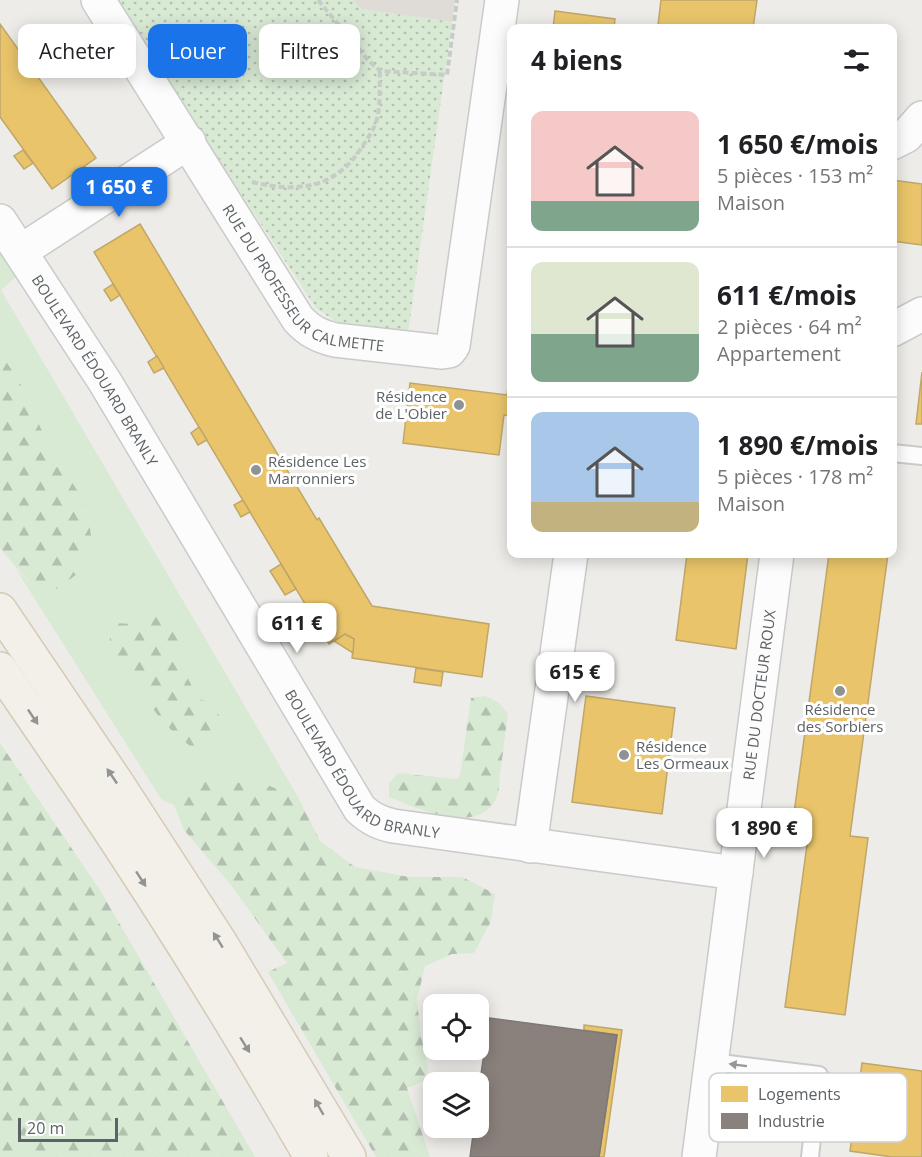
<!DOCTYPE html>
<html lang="fr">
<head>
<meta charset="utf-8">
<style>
  :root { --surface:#fff; --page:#f2f2f2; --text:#202124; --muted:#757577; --line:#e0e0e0; --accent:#1a73e8 }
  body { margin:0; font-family:"Open Sans",sans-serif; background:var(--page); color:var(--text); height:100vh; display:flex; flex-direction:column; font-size:22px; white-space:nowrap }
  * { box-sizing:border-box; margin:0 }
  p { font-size:20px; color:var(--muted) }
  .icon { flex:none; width:33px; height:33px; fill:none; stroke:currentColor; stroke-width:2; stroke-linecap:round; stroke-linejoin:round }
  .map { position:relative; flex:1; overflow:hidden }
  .panel { position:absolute; left:507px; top:24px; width:390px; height:534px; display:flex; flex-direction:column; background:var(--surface); border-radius:12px; box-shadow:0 3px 15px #0003 }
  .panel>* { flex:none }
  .top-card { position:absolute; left:18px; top:24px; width:399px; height:54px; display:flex; gap:12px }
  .controls { position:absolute; left:423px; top:994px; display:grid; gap:12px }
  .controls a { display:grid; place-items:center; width:66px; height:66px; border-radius:12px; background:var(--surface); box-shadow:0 3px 15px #0003; font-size:30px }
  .scale { position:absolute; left:18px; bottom:15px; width:100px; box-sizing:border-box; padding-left:6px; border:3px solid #5d6266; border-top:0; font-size:16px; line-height:21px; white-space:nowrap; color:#5d6266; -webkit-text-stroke:4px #fff; paint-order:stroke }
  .price { position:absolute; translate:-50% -51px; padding:0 14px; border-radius:12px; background:#fff; color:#222; font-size:20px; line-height:39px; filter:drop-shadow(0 2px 3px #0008) }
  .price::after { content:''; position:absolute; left:50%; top:36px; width:18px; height:14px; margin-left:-9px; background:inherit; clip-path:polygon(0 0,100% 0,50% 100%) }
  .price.on { background:var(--accent); color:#fff }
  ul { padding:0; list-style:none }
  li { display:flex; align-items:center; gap:18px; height:150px; padding:0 24px }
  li+li { border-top:2px solid var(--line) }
  li span { display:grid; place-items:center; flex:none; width:168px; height:120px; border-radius:12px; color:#555 }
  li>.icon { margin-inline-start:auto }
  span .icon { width:72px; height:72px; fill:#fffc; stroke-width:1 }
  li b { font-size:26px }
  h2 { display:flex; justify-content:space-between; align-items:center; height:72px; padding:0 24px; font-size:26px }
  .pill { padding:0 21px; border-radius:12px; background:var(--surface); box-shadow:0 3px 15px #0003; font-size:21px; line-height:54px }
  .pill.on { background:var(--accent); color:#fff }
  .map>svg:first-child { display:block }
</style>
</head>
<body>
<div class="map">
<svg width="922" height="1157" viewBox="0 0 922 1157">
  <defs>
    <pattern id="forest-firs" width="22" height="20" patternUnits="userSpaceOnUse" patternTransform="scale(1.5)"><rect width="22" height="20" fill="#d8e9d4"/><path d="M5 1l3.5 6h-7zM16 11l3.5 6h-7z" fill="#b2c0b0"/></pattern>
    <pattern id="park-dots" width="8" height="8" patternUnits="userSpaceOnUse" patternTransform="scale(1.5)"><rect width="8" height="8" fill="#d8e9d4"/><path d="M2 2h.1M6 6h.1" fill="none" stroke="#b2c0b0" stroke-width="1.8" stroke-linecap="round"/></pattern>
  </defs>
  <rect width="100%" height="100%" fill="#edece8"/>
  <path fill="#dfdcd8" d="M353 0H455L452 22 361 9Z"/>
  <path fill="#d8e9d4" d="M0 245 20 273 1 290 298 797 262 783 204 782 183 788 174 805 161 799 16 569 32 586 85 503 46 442 20 383 0 352Z"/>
  <g fill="url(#forest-firs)">
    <path d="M0 352 20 383 47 442 85 503 94 551 76 575 56 589 32 586 0 548Z"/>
    <path d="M162 615 178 629 183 669 198 698 214 705 222 722 215 736 193 748C156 723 135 681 109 645L112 623 136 624Z"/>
    <path d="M485 696 499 703 508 714C505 734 503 754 500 774 499 781 500 790 497 796 481 838 416 808 389 797V783L398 773 456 779 460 776 471 698Z"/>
    <path d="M0 743 100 890 255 1157H0Z"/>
    <path d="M204 782 262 783 298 797 320 841 355 867 409 877H462L495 894 491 921 474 953 452 954 425 966 417 1000 421 1036 428 1068 424 1081 407 1088 430 1157H376L268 972 287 963 231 885 184 830 174 805 183 788Z"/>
  </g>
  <path fill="url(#park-dots)" d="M114 0H353L361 9 452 22 408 333 338 323 316 308Z"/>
  <g fill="#e9c46a" stroke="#bfa769" stroke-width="1.5">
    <path d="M661 0H757L753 28H690L658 25Z"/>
    <path d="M555 11 615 19 614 28H553Z"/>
    <path d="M0 24 96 158 52 189 0 117Z"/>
    <path d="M23 150 33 163 24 169 14 156Z"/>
    <path d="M892 180 922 184V245L892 241Z"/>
    <path d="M140 224 317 520 319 518 372 606 489 624 482 677 352 658 354 639 345 634 329 644 94 252Z"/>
    <path d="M113 284 120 295 111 301 104 290Z"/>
    <path d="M157 356 164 368 154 373 148 362Z"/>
    <path d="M512 357V416L504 415 499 455 403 443 410 383 507 395Z"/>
    <path d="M922 372V424H916Z"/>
    <path d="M199 427 207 440 198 445 191 433Z"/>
    <path d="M243 500 250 512 241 517 234 505Z"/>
    <path d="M687 554H748L736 649 676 640Z"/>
    <path d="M829 554H888L850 836 868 838 845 1015 785 1007 809 830 792 828Z"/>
    <path d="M281 564 296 589 285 595 270 571Z"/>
    <path d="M345 634 354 639 353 653 334 641Z"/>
    <path d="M416 668 443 672 441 686 414 682Z"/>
    <path d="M586 696 675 708 662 814 572 802Z"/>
    <path d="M584 1025 622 1030 604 1157H599L617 1035 584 1030Z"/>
    <path d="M862 1063 922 1071V1157H892L850 1151Z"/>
  </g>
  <path fill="#8a817c" stroke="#7c7875" stroke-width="1.5" d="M489 1018 617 1035 599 1157H470L474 1128H478V1095Z"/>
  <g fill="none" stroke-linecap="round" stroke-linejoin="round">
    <g stroke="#c9cbca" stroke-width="20">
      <g id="service">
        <path d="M892 453 922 456"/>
        <path d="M712 1062 819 1075 810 1157"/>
      </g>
    </g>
    <g stroke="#c9cbca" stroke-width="36">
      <g id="minor">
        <path id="s1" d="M98 0 298 319C309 331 319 336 335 340L442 352 449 351 453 346 502 0"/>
        <path d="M892 143 906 136 922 118"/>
        <path id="s2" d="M0 221 105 382 360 809C371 819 380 823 393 826L736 873"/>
        <path d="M21 251 189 142"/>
        <path d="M892 330 922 314"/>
        <path d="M530 846 571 554"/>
        <path id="s3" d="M699 1157 777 554"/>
      </g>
    </g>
    <g stroke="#d5cab6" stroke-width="36">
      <g id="primary">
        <path d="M0 610 117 783 220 942 349 1157"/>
        <path d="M0 669C27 709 55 749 82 789 163 909 239 1032 311 1157"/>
      </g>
    </g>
    <g stroke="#c7ccc9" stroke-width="4" stroke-dasharray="6 3" stroke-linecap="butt">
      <path d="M318 0 368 60 380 71 447 75 457 0"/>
      <path d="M252 182C298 193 335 189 362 147 367 139 373 131 376 122 381 109 379 86 380 71"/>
    </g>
    <use href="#service" stroke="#fcfcfc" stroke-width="16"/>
    <use href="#minor" stroke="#fcfcfc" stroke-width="33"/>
    <use href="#primary" stroke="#f3f0e9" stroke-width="33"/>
  </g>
  <defs><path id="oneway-solid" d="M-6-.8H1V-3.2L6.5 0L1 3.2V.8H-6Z" transform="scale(1.5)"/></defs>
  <g fill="#929494">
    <use href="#oneway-solid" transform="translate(33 717) rotate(56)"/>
    <use href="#oneway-solid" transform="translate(112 776) rotate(-124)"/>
    <use href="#oneway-solid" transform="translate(141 879) rotate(57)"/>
    <use href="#oneway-solid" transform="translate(218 940) rotate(-122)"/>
    <use href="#oneway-solid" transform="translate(245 1045) rotate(58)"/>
    <use href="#oneway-solid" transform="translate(319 1107) rotate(-120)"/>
  </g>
  <use fill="#95989a" href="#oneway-solid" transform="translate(738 1065) rotate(-173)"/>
  <g fill="#8f9294" stroke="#fff" stroke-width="2">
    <circle cx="459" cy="405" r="6"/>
    <circle cx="256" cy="470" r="6"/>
    <circle cx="840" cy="691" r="6"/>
    <circle cx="624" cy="755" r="6"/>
  </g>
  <g text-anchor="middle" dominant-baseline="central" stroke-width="6" stroke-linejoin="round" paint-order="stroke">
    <g font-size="15" fill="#5d6266" stroke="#fff">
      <text stroke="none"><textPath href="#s1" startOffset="356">RUE DU PROFESSEUR CALMETTE</textPath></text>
      <text stroke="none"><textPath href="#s2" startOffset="177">BOULEVARD ÉDOUARD BRANLY</textPath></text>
      <text stroke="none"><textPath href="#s3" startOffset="466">RUE DU DOCTEUR ROUX</textPath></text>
      <text stroke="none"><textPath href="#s2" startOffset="663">BOULEVARD ÉDOUARD BRANLY</textPath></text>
    </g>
    <g font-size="15" fill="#5d6266" stroke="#fff" text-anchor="start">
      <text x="447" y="396" text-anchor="end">Résidence<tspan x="447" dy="17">de L'Obier</tspan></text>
      <text x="268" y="461">Résidence Les<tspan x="268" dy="17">Marronniers</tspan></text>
      <text x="840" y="709" text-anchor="middle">Résidence<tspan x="840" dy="17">des Sorbiers</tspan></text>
      <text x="636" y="746">Résidence<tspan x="636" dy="17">Les Ormeaux</tspan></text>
    </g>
  </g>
  <rect x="709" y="1073" width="198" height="69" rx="9" fill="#fff" stroke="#ced0d1" stroke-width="1.5"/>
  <rect x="721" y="1086" width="27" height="16" fill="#e9c46a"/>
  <rect x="721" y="1113" width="27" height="16" fill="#8a817c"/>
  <g font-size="16" fill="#5d6266">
    <text x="758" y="1100">Logements</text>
    <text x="758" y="1127">Industrie</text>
  </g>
</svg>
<div class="controls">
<a><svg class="icon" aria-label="locate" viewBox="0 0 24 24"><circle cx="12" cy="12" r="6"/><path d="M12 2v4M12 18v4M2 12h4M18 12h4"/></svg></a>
<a><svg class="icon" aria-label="layers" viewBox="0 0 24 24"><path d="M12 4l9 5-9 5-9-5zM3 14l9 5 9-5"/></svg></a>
</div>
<div class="scale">20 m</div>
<b class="price on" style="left:119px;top:218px">1 650 €</b>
<b class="price" style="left:297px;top:654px">611 €</b>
<b class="price" style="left:575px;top:703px">615 €</b>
<b class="price" style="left:764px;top:859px">1 890 €</b>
<div class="top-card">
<a class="pill">Acheter</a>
<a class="pill on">Louer</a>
<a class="pill">Filtres</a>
</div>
<section class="panel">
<h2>4 biens<svg class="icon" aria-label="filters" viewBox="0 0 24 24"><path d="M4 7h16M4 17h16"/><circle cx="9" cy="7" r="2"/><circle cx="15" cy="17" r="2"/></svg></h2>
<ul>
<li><span style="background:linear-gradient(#f6c9c9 75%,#7fa58c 0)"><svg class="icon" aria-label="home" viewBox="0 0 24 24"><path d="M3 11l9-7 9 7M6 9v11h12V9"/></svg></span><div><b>1 650 €/mois</b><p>5 pièces · 153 m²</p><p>Maison</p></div></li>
<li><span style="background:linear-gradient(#dfe7d0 60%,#7fa58c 0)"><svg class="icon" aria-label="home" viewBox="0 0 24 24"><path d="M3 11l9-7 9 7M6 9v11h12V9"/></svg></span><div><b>611 €/mois</b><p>2 pièces · 64 m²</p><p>Appartement</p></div></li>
<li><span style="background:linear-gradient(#a9c7e8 75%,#c2b280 0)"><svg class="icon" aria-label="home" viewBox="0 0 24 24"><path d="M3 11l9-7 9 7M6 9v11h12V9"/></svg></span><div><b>1 890 €/mois</b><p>5 pièces · 178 m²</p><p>Maison</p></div></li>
</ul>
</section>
</div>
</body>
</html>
